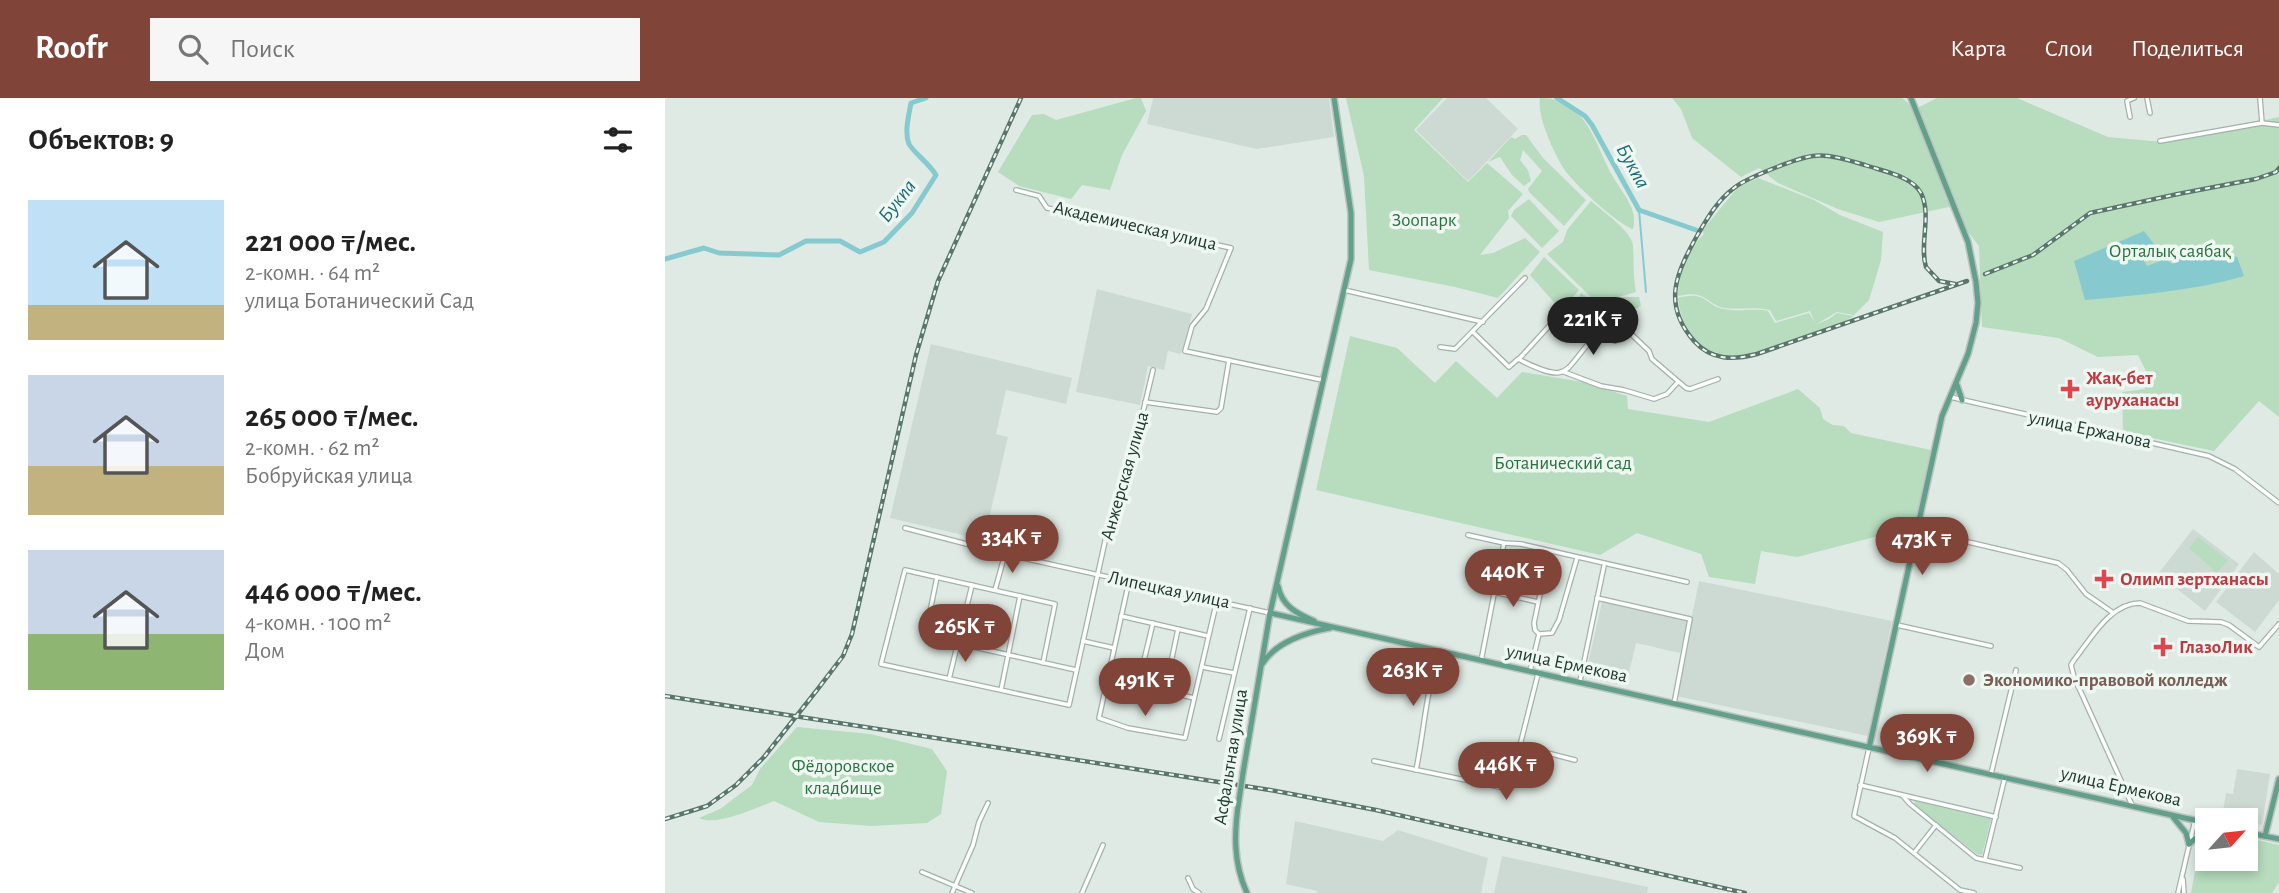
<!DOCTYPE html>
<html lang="ru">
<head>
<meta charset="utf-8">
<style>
  :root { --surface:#fff; --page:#f6f6f6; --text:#222; --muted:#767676; --accent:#804538 }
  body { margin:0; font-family:"Alegreya Sans",sans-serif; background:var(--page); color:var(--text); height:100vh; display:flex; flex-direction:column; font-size:26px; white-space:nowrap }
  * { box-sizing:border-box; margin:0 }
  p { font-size:23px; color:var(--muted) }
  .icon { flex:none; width:38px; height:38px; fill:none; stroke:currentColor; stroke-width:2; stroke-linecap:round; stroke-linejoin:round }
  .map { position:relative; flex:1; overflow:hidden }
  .details { display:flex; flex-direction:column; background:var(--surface); width:665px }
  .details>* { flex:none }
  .needle { width:46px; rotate:63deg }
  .fabs { position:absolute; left:1530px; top:710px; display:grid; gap:14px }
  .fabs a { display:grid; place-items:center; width:63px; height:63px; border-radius:0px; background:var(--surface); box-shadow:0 4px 10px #0003; font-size:35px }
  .price { position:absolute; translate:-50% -60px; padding:0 16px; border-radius:24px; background:var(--accent); color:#fff; font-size:23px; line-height:46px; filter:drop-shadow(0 2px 4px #0008) }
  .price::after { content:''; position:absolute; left:50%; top:42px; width:21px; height:16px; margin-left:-10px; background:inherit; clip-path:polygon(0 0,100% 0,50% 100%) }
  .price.on { background:#222; color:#fff }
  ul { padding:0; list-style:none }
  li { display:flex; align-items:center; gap:21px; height:175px; padding:0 28px }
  li span { display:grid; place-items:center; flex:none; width:196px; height:140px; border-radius:0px; color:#555 }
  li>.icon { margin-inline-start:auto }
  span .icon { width:84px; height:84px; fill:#fffc; stroke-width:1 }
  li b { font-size:30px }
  h2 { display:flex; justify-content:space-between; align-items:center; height:84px; padding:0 28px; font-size:30px }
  header { display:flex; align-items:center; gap:42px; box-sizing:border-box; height:98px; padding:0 35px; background:var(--accent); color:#fff }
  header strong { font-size:33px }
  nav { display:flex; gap:38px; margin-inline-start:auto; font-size:24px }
  .search { width:490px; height:63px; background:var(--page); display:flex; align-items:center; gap:18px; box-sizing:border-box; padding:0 24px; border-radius:0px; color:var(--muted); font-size:26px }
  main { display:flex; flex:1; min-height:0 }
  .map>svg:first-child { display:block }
</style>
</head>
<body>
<header>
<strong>Roofr</strong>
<div class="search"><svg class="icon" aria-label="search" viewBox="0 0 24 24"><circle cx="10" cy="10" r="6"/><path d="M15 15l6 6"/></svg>Поиск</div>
<nav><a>Карта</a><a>Слои</a><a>Поделиться</a></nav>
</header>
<main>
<section class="details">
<h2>Объектов: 9<svg class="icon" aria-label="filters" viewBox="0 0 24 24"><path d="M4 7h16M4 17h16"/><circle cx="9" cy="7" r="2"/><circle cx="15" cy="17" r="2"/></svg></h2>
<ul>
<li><span style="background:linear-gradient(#bfe0f5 75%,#c2b280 0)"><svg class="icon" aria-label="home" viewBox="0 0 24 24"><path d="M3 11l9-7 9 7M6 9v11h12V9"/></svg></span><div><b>221 000 ₸/мес.</b><p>2-комн. · 64 m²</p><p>улица Ботанический Сад</p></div></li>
<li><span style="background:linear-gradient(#c9d6e8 65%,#c2b280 0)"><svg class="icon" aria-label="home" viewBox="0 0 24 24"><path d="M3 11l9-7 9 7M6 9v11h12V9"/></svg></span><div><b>265 000 ₸/мес.</b><p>2-комн. · 62 m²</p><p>Бобруйская улица</p></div></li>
<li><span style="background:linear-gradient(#c9d6e8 60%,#8fb573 0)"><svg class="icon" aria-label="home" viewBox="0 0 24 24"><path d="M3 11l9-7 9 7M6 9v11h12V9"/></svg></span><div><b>446 000 ₸/мес.</b><p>4-комн. · 100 m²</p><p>Дом</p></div></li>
</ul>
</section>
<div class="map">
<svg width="1614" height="795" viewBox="0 0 1614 795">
  <rect width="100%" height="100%" fill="#dfeae4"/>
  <g fill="#cddad3">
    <path d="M488 0H664L669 39 592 51 482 26Z"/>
    <path d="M782 0H821L853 31 803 83 751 32Z"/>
    <path d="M432 191 527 216 516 256 503 253 499 272 483 268 475 307 411 294Z"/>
    <path d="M266 246 407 280 401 306 341 292 331 336 343 339 319 442 225 420Z"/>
    <path d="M1528 431 1574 466 1540 513 1493 476Z"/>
    <path d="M1589 454 1614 476V502L1590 534 1551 504Z"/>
    <path d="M1034 483 1227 523 1203 638 1011 598Z"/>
    <path d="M937 504 1023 523 1015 555 971 545 961 588 920 579Z"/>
    <path d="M1572 671 1605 676 1597 727 1557 720 1561 695 1568 696Z"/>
    <path d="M630 723 718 743 733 732 823 760 816 795H652V793L621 786Z"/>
    <path d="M837 758 983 789 982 795H829Z"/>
  </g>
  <g fill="#b7dcbe">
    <path d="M471 0H476L481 13 457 57 445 92 417 87 406 101 354 88 333 74 367 17 379 16 391 22Z"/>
    <path d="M681 0H778L749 32 803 84 822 65 858 96 843 113 844 120 815 157 828 155 860 140 875 154 833 200 790 189 704 172 699 78Z"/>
    <path d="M875 0C921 0 929 44 947 77 956 94 974 111 968 131 952 126 903 81 896 66 887 50 872 18 875 0Z"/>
    <path d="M1007 0H1237L1250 11 1272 0H1352L1443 39 1498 44 1614 19V319L1594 303 1549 353 1458 334 1457 294 1480 291 1482 275 1473 257 1433 259 1394 240 1317 229 1314 148 1284 109 1214 124 1173 111 1113 85 1094 70 1076 79 1027 40 1016 11Z"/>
    <path d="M857 37H861L878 60 921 102 899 128 864 94 863 91 877 73 858 52 855 62 863 72 866 83 859 88 847 77 835 59 823 64 846 39 850 41Z"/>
    <path d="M1093 80 1149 102 1175 117 1218 134 1216 162 1204 202 1189 217 1172 214 1150 227 1164 221 1172 215 1189 218 1176 226C1155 233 1134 240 1113 247 1100 252 1086 259 1071 260 1038 263 1015 229 1013 200 1042 192 1040 208 1059 211 1074 214 1088 210 1103 213L1110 225 1144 215 1150 225 1145 213 1111 223 1105 212C1089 208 1075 212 1060 210 1040 206 1042 191 1013 198 1013 176 1023 151 1039 136L1037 133 1073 89Z"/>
    <path d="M864 101 894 133 877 150 846 118 849 112Z"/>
    <path d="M926 103C937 113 967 133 968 148 969 164 968 178 971 194L932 205 882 156 898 144 902 132Z"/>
    <path d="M879 159 914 192 904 204 895 211 865 177Z"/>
    <path d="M916 195 926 202 934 216 931 229 924 237 899 216 909 210Z"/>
    <path d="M956 199H974L976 208 936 228 942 205Z"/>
    <path d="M685 238 732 250 770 285 791 263 832 300 857 274 918 284 962 298 963 311 1044 324 1133 291 1155 310 1158 321 1168 327 1179 328 1186 335 1266 352 1248 432 1244 440 1229 434 1132 459 1096 453 1090 486 1044 479 1036 456 972 435 935 457 651 392Z"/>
    <path d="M1533 439 1563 462 1552 475 1524 450Z"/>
    <path d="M132 629 205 636 267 651 282 673 276 716 262 725 206 728 154 724 109 703C91 710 50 729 34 720L55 711 87 687 95 671Z"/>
    <path d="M1250 703 1326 721 1317 757 1312 756 1249 707Z"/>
    <path d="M1580 739 1614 747V784L1607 795H1526L1535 746 1542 741V761H1580Z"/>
  </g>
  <path fill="#86cad0" d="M1479 133 1492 150 1478 161 1482 168 1501 161 1507 166 1511 164 1508 157 1535 148 1537 152 1554 153 1572 159 1579 178C1527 193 1474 197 1420 202L1409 163Z"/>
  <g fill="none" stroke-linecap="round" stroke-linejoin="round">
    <path stroke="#86cad0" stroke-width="2" d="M974 112 981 194"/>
    <g stroke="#86cad0" stroke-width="5">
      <path d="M892 0 920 18 927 27 974 112 1031 132"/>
      <path d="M0 161 39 150 54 155 114 157 141 143H175L195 154 219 144 247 115 271 77C264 65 248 54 244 46 239 34 244 17 246 5L261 0"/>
    </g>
    <g stroke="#a2b2ab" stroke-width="6">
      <g id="minor">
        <path d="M1482 0 1485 15"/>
        <path d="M1465 19 1462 3 1469 0"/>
        <path d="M1597 25 1614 27"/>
        <path d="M1495 43 1597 25 1595 0"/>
        <path d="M351 92 374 98 382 110 566 150 541 211 527 228 520 253 657 282"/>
        <path d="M679 192 818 224"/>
        <path d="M808 234 844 269 853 261C907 288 897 273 931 237L936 236 950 243 963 233 984 253 987 261 1021 290 1025 291 1053 281"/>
        <path d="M775 249 790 251 860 180"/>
        <path d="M854 261 895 216"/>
        <path d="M899 274 936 288 959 292 989 301 1002 296 1013 284"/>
        <path d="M1285 299 1544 358 1570 371 1614 405"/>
        <path d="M480 304 552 314 556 310 564 262"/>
        <path d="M240 430 340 456 605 515"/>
        <path d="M1252 432 1393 465 1402 472 1421 496 1447 514"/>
        <path d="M803 437 839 445 856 446 1022 484"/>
        <path d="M272 479 260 538 411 572"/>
        <path d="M464 483 434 620 463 630 520 640 552 502"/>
        <path d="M330 492 340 456"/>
        <path d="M829 494 873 504"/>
        <path d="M932 500 1025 521 1009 606"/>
        <path d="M456 518 543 538"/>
        <path d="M1232 527 1326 548"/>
        <path d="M874 536 870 532 869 525 884 453"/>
        <path d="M418 543 449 550"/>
        <path d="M816 563 839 445"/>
        <path d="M378 565 390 506 240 472 216 566 404 607 446 416 473 335 488 272"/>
        <path d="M537 569 569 575"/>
        <path d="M865 573 874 536 887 535 894 522 912 460"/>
        <path d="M443 580 529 600"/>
        <path d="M284 581 307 487"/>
        <path d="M915 583 939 468"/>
        <path d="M473 587 488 525"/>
        <path d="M336 592 355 498"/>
        <path d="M500 593 513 531"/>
        <path d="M554 641 585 510"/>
        <path d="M855 648 910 662"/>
        <path d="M1204 650 1189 718 1230 740 1295 792 1309 795"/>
        <path d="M709 663 844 691 873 576"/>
        <path d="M751 672C757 644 759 617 765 589L769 584 776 554"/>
        <path d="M1326 676 1351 572"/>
        <path d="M1195 687 1331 719"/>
        <path d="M1237 697 1245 706 1311 760 1355 770"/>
        <path d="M1467 707 1409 579 1406 567 1409 562C1426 541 1445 505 1475 505L1523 523 1556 524 1564 527 1594 549 1614 526"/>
        <path d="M1249 755 1271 727"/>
        <path d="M1320 761 1340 679"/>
        <path d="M257 774 307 795"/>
        <path d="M523 780 528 791 534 795"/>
        <path d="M1518 781 1519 795"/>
        <path d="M287 795 308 747 314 724 323 705"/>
        <path d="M417 795 438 747"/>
        <path d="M1513 795 1530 722"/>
      </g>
    </g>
    <g stroke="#bcc4c1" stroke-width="8">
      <g id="major">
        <path d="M1292 287 1297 302"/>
        <path d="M613 488C617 508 631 515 649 523"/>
        <path d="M605 515 1542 725"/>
        <path d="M598 565C611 544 642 534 665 530"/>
        <path d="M1204 650 1277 318 1303 256 1311 225 1313 205 1311 184 1303 144 1246 0"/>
        <path d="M578 675 605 515 686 161V115L669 0"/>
        <path d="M574 702C569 734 568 765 582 795"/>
        <path d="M1508 719 1521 735 1524 746"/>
        <path d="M1580 734 1614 741"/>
        <path d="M1600 738 1614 681"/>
        <path d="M1524 746 1542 730"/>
      </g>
    </g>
    <use href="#minor" stroke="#fff" stroke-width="3.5"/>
    <use href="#major" stroke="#63a08c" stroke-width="5"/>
    <g stroke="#5a766c" stroke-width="4.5">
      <g id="rail">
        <path d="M1320 176 1368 157 1425 115 1513 96 1591 81 1611 74 1614 70"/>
        <path d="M1290 186 1274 183 1261 169C1254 147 1267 117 1256 95 1247 78 1217 73 1200 67 1183 62 1165 56 1148 58 1132 60 1081 80 1069 90 1053 102 1043 119 1033 136 1012 174 996 205 1029 243 1047 263 1069 262 1092 256L1302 183"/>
        <path d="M0 598 605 692 711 712 1080 795"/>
        <path d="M0 721 42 708 71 687 99 659 152 592 178 558 187 536 251 257 273 183 356 0"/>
      </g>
    </g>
    <use href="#rail" stroke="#eff7f2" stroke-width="2" stroke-dasharray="5" stroke-linecap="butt"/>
    <g stroke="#bcc4c1" stroke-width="8" stroke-linecap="butt">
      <path id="major-bridge" d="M574 702 578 675"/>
    </g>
    <use href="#major-bridge" stroke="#63a08c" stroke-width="5"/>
  </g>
  <g fill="#e0444e" stroke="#eff7f2" stroke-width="2.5">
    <path d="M1401.5 280.5h7v7h7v7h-7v7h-7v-7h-7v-7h7z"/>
    <path d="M1435.5 470.5h7v7h7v7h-7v7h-7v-7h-7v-7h7z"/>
    <path d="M1494.5 538.5h7v7h7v7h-7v7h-7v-7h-7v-7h7z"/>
  </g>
  <circle fill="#8d6e63" stroke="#eff7f2" stroke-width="2.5" cx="1304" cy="582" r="7"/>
  <g text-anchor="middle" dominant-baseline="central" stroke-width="7" stroke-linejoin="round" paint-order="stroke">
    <g font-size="19" fill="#2a7140" stroke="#eff7f2">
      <text x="759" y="122">Зоопарк</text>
      <text x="1505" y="153">Орталық саябақ</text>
      <text x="898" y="365">Ботанический сад</text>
      <text x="178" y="668">Фёдоровское<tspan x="178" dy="22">кладбище</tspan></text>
    </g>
    <g font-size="19" fill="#203a31" stroke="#eff7f2">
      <text transform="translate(470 128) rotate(13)">Академическая улица</text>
      <text transform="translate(1425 332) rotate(12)">улица Ержанова</text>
      <text transform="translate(460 378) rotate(-74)">Анжерская улица</text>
      <text transform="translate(504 492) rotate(12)">Липецкая улица</text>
      <text transform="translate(902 566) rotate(12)">улица Ермекова</text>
      <text transform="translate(566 659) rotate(-81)">Асфальтная улица</text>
      <text transform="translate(1456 689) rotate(13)">улица Ермекова</text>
    </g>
    <g font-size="19" font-weight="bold" fill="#be3a42" stroke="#eff7f2" text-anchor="start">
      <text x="1421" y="280">Жақ-бет<tspan x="1421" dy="22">ауруханасы</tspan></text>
      <text x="1455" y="481">Олимп зертханасы</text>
      <text x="1514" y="549">ГлазоЛик</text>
    </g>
    <g font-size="19" font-weight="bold" fill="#785e54" stroke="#eff7f2" text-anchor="start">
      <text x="1318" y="582">Экономико-правовой колледж</text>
    </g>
    <g font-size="21" font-style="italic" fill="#1a6d76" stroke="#eff7f2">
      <text transform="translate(968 68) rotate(61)">Букпа</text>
      <text transform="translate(232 103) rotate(-52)">Букпа</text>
    </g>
  </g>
</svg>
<div class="fabs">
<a><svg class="needle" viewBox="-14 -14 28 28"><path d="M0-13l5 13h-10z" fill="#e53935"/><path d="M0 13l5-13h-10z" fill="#767676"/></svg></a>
</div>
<b class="price on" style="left:928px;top:259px">221K ₸</b>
<b class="price" style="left:347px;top:477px">334K ₸</b>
<b class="price" style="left:1257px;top:479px">473K ₸</b>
<b class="price" style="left:848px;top:511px">440K ₸</b>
<b class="price" style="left:300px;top:566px">265K ₸</b>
<b class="price" style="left:748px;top:610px">263K ₸</b>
<b class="price" style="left:480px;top:620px">491K ₸</b>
<b class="price" style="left:1262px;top:676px">369K ₸</b>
<b class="price" style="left:841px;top:704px">446K ₸</b>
</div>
</main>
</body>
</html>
